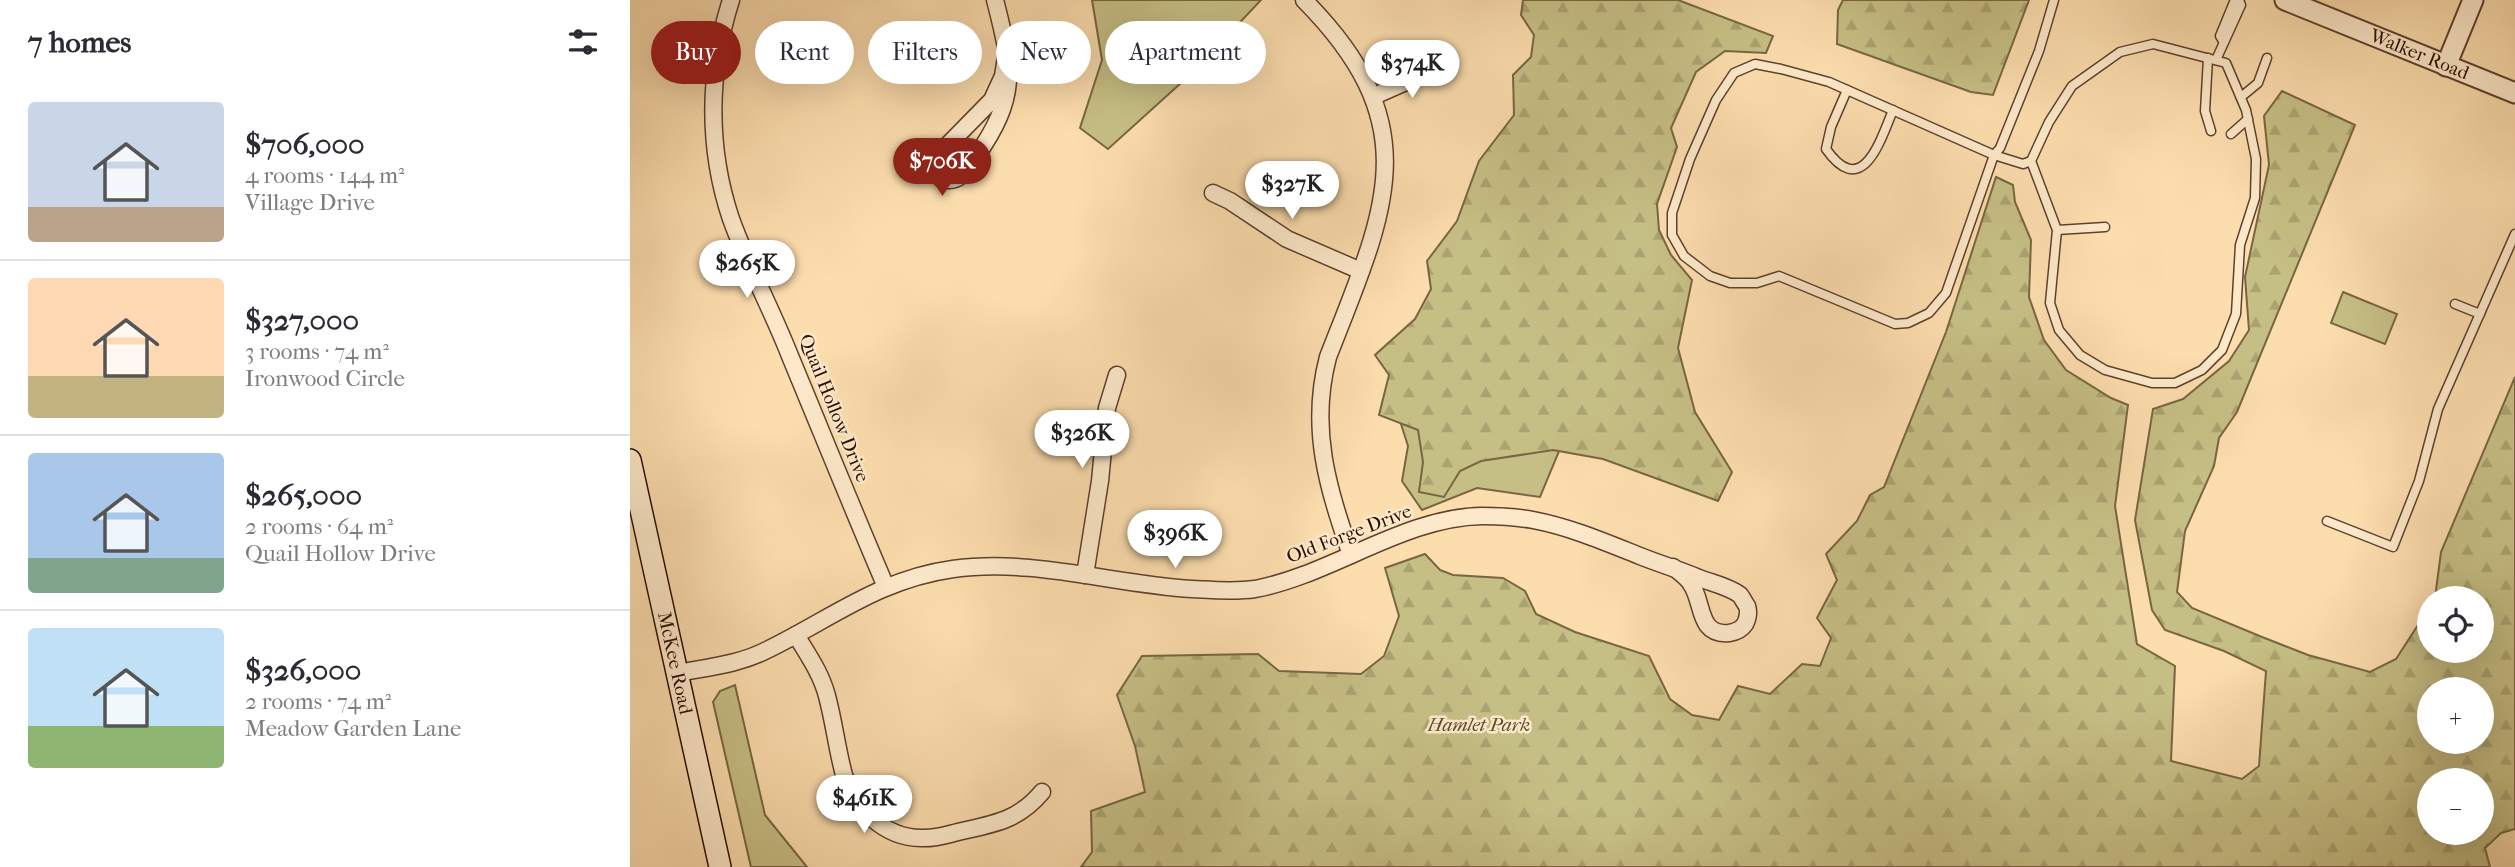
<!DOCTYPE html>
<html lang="en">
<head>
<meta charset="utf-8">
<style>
  :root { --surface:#fff; --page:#f7f7f7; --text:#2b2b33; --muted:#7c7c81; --line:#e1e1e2; --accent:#8f2418 }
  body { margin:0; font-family:"IM FELL French Canon",serif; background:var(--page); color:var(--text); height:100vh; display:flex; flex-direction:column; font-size:26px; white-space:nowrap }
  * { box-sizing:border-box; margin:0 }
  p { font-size:23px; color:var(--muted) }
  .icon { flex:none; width:38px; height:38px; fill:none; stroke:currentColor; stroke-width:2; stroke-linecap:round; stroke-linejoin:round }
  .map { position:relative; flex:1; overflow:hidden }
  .drawer { display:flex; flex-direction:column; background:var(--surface); width:630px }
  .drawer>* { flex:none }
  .top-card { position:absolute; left:21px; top:21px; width:665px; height:63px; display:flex; gap:14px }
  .buttons { position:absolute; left:1787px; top:586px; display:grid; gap:14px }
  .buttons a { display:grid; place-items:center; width:77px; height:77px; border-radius:50%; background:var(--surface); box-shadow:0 7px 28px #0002; font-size:35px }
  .price { position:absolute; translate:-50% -60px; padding:0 16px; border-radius:24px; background:#fff; color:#222; font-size:23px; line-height:46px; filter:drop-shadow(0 2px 4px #0008) }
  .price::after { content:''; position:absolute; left:50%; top:42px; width:21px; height:16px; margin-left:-10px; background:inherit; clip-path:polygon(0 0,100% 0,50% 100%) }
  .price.current { background:var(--accent); color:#fff }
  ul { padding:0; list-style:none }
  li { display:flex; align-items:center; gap:21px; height:175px; padding:0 28px }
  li+li { border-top:2px solid var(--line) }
  li span { display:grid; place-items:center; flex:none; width:196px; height:140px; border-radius:7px; color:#555 }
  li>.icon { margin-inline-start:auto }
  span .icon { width:84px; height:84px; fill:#fffc; stroke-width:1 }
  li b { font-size:30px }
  h2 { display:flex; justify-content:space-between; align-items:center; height:84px; padding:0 28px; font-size:30px }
  .chip { padding:0 24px; border-radius:32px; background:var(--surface); box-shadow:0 7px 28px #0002; font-size:24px; line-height:63px }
  .chip.current { background:var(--accent); color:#fff }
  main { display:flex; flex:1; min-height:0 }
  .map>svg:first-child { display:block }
</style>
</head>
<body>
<main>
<section class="drawer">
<h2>7 homes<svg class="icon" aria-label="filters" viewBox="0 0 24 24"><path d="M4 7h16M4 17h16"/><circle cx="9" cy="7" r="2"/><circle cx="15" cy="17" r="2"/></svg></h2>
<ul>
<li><span style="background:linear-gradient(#c9d6e8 75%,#b9a48a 0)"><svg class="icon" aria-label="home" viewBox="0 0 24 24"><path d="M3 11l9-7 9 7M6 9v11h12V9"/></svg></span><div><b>$706,000</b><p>4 rooms · 144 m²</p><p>Village Drive</p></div></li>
<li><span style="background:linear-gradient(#ffd9b3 70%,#c2b280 0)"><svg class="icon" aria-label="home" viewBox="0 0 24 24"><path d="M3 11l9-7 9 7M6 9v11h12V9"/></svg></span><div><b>$327,000</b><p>3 rooms · 74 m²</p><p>Ironwood Circle</p></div></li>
<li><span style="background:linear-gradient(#a9c7e8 75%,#7fa58c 0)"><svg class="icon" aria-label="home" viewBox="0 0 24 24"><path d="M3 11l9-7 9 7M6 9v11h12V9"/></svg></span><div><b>$265,000</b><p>2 rooms · 64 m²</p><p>Quail Hollow Drive</p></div></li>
<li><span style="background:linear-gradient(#bfe0f5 70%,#8fb573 0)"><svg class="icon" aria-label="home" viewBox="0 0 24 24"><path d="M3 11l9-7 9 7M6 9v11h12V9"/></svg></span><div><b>$326,000</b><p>2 rooms · 74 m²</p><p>Meadow Garden Lane</p></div></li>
</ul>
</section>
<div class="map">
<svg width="1885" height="867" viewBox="0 0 1885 867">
  <defs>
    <pattern id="forest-firs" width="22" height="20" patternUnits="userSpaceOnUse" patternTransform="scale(1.75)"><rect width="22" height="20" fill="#c6bf85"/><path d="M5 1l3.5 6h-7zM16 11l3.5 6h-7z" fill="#aaa371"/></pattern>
  </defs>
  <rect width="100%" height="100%" fill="#fcddae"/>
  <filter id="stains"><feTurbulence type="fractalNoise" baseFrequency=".00286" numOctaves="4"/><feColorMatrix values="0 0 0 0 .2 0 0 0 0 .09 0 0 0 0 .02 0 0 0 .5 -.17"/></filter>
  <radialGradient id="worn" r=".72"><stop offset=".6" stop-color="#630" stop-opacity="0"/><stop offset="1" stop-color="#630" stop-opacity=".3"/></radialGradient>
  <g fill="#c6bf85" stroke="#786642" stroke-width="2">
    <path d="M462 0H631L562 73 478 149 450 128 472 60Z"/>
    <path d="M1713 292 1767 314 1755 344 1701 323Z"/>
    <path d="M765 405 947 408 910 497 847 488 792 510 772 481 778 446Z"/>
    <path d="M105 685 135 815 177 867H121L83 702 90 691Z"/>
  </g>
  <g fill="url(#forest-firs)" stroke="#786642" stroke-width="2" fill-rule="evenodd">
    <path d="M893 0H1048L1143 36 1136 53 1095 51 1066 72 1041 128 1047 147 1027 204 1029 230 1041 255 1062 280 1048 348 1065 412 1102 472 1088 501 973 459 923 450 851 461 830 471 814 497 789 492 793 462 788 430 749 415 759 375 745 355 785 319 801 289 797 261 827 221 849 161 884 115 883 75 901 57 904 35 891 15Z"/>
    <path d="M1213 0H1399L1363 95 1341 92 1207 44 1208 10Z"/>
    <path d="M1652 91 1725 125 1607 412 1589 438 1584 466 1555 531 1547 592 1562 608 1632 637 1678 655 1740 672 1766 659 1799 608V651H1852V598H1805L1811 552 1885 377V829L1871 833 1855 848 1860 867H451L462 852 461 811 515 792 505 746 487 695 512 656 628 654 649 671 731 674 754 656 769 616 755 568 795 554 810 570 823 575 873 578 895 591 906 614 945 632 1019 656 1040 699 1062 715 1089 720 1108 686 1140 694 1172 664 1190 666 1201 638 1187 618 1207 580 1196 554 1227 521 1240 495 1254 487 1316 332 1366 177 1383 185 1385 202 1401 240 1399 297 1414 340 1436 370 1481 398 1498 405 1485 506 1507 644 1545 666 1541 761 1612 779 1629 766 1636 671 1594 651 1535 630 1522 610 1505 520 1523 409 1553 399 1599 361 1619 330 1615 277 1639 165 1634 116ZM1799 690H1852V742H1799ZM1852 780V833H1799V780Z"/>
  </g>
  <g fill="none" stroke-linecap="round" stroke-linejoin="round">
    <g stroke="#5e412c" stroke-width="11">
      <g id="service">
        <path d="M1593 41 1590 36 1604 2 1608 1"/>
        <path d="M1578 58 1575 111 1581 131"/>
        <path d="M1586 60 1611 5 1609 0"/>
        <path d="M1217 90 1201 127 1196 149C1232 200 1250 142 1263 110"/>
        <path d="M1611 97 1628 83 1637 58"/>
        <path d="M1601 134 1618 119"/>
        <path d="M1401 161 1427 230 1420 303 1429 330 1450 355 1475 370 1522 383H1545L1572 370 1592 350 1606 314 1610 245 1625 198 1626 159 1616 110 1596 63 1523 44 1490 52 1442 86 1419 122 1401 161 1393 164 1364 155 1199 82 1151 69 1125 64 1104 73 1086 100 1060 159 1042 213V235L1054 256 1080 276 1100 283H1127L1149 276 1265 324 1278 323 1299 313 1316 293 1364 155 1370 148 1409 51 1424 0"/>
        <path d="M1427 230 1475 227"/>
        <path d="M1825 304 1850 314"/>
        <path d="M1697 521 1763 547 1789 481 1808 409 1885 234"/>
      </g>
    </g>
    <g stroke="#5e412c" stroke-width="19">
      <g id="minor">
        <path d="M101 0C78 72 77 148 101 219 118 266 142 310 160 356 192 433 223 510 256 587"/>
        <path d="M365 0C383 70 388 97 345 158 337 170 329 184 312 179 304 171 304 164 309 154L362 100 373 76 377 51"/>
        <path d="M674 0C800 127 755 211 698 357 679 429 698 488 721 555"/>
        <path d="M744 96 805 69"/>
        <path d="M583 193 600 201 657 239 731 271"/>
        <path d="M455 575 470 481 477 408 487 375"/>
        <path d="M166 635C178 655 191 673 197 696 204 722 207 749 214 775 224 808 255 838 291 838 304 839 316 835 328 832 363 824 388 821 412 792"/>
        <path d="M48 673C79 667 111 664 139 649 202 618 250 579 323 569 403 558 482 584 562 589 583 590 604 592 625 589 701 575 774 517 852 516 868 516 887 517 903 520 940 527 975 542 1010 556 1030 564 1050 570 1069 578 1082 583 1100 587 1110 595 1111 596 1116 605 1117 606 1119 612 1118 618 1115 624 1111 630 1106 632 1099 633 1067 636 1074 602 1061 584 1057 577 1049 572 1043 567"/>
      </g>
    </g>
    <g stroke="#5e412c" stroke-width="23">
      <g id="tertiary">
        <path id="s1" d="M1655 0 1885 93"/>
        <path d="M1816 66 1843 0"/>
      </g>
    </g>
    <g stroke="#290d00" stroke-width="24">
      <g id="secondary">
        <path id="s2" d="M0 460 90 867"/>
      </g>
    </g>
    <use href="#service" stroke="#fde9ca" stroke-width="8"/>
    <use href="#minor" stroke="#fde9ca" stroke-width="16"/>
    <use href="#tertiary" stroke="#fde9ca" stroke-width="19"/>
    <use href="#secondary" stroke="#fde9ca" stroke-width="21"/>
  </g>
  <g text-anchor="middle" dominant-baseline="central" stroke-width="5" stroke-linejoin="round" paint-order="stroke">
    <g font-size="19" fill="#290d00" stroke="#fde9ca">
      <text stroke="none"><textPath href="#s1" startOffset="145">Walker Road</textPath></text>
      <text transform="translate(204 408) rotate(68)">Quail Hollow Drive</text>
      <text transform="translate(719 534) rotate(-21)">Old Forge Drive</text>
      <text stroke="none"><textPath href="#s2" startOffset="208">McKee Road</textPath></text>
    </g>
    <g font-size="19" font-style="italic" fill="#604b2f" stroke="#fde9ca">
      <text x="849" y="725">Hamlet Park</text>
    </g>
  </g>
  <rect width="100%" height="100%" filter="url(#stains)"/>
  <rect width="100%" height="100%" fill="url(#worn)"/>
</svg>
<div class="buttons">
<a><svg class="icon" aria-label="locate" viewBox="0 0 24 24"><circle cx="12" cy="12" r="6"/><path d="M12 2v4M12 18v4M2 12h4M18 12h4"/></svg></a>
<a>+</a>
<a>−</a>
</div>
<b class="price" style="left:782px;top:100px">$374K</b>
<b class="price current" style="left:312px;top:198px">$706K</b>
<b class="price" style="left:662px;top:221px">$327K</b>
<b class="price" style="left:117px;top:300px">$265K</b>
<b class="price" style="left:452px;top:470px">$326K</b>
<b class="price" style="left:545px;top:570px">$396K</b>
<b class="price" style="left:234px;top:835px">$461K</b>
<div class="top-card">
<a class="chip current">Buy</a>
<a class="chip">Rent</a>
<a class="chip">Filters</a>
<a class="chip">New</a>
<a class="chip">Apartment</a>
</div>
</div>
</main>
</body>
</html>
